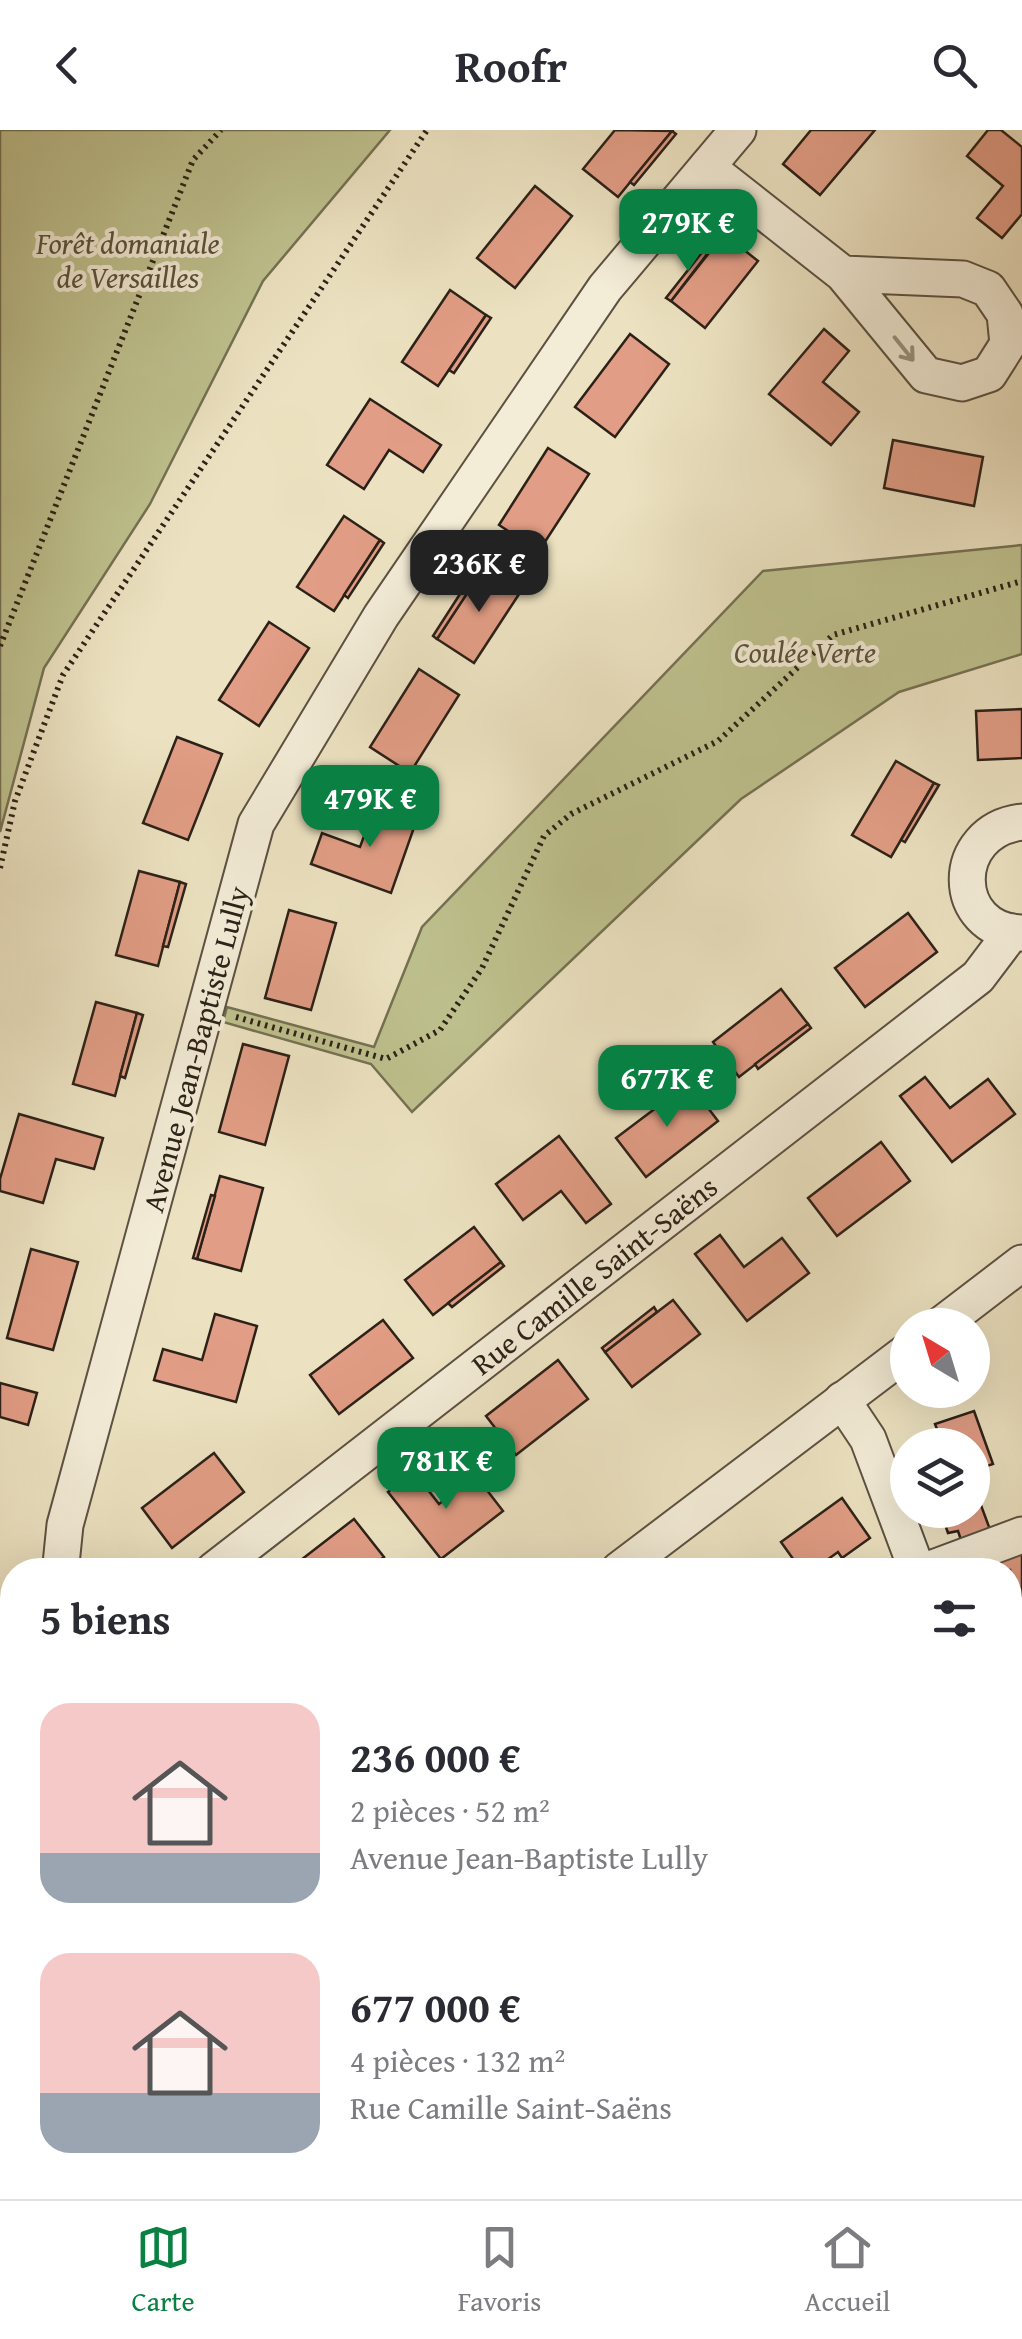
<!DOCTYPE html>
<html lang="fr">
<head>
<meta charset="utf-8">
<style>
  :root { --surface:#fff; --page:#f7f7f7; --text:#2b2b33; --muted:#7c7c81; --line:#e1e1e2; --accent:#0b8043 }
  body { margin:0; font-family:"Gentium Book Plus",serif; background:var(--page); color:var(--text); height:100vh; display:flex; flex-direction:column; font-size:38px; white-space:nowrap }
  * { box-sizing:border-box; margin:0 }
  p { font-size:32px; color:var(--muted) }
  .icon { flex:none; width:55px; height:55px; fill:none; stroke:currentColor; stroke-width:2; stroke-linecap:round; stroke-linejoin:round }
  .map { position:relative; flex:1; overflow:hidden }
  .sheet { position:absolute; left:0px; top:1428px; width:1022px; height:642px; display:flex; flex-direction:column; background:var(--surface); border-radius:40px 40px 0 0; box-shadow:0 10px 40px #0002 }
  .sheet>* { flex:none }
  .needle { width:65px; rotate:322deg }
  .buttons { position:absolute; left:890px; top:1178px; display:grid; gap:20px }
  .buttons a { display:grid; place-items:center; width:100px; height:100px; border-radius:50%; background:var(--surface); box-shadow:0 10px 40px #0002; font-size:50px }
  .price { position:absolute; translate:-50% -85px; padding:0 22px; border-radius:20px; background:var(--accent); color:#fff; font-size:32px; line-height:65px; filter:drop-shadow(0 2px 5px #0008) }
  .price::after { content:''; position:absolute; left:50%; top:60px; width:30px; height:22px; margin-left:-15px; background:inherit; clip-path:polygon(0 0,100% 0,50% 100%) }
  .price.selected { background:#222; color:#fff }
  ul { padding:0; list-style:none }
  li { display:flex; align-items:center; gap:30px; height:250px; padding:0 40px }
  li span { display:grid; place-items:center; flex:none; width:280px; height:200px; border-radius:30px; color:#555 }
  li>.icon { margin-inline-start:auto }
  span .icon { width:120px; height:120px; fill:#fffc; stroke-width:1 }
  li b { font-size:42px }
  h2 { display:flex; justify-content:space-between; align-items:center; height:120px; padding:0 40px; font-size:42px }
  header { display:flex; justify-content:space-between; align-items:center; height:130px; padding:0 40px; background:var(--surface); font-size:45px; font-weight:700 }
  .tab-bar { display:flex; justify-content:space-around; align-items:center; height:140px; border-top:2px solid var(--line); background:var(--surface); font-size:28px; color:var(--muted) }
  .tab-bar a { display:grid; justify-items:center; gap:5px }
  .tab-bar .selected { color:var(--accent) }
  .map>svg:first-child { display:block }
</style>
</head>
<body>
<header><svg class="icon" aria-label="back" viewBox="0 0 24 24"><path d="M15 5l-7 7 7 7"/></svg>Roofr<svg class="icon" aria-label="search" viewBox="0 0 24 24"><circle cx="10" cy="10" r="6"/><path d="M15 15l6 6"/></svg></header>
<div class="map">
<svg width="1022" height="2069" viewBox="0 0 1022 2069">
  <rect width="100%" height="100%" fill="#ece2c1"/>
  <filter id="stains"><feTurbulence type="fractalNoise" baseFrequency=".002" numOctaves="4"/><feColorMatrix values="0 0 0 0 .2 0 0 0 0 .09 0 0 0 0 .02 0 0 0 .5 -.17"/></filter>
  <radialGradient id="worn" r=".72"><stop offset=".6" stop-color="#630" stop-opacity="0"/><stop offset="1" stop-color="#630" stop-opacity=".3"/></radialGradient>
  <g fill="#bec18e" stroke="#757153" stroke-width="2.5">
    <path d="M0 0H390L263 151 150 374 44 538 0 702Z"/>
    <path d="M1022 415V524L899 562 741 669 412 982 371 934 223 892 227 877 374 917 422 797 763 441Z"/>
  </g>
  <g fill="#e19d85" stroke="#2c2118" stroke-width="2.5">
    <path d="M615 0 672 1 618 67 583 39Z"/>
    <path d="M811 0H875L820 65 783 34Z"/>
    <path d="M988 0H1001L1022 17V84L1002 108 977 88 1003 56 967 26Z"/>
    <path d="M672 1 676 4 634 55 630 52Z"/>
    <path d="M535 56 572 86 515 158 477 128Z"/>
    <path d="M724 104 758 131 705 198 671 171Z"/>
    <path d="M707 116 711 119 671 171 666 168Z"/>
    <path d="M450 160 486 185 438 256 402 232Z"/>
    <path d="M486 185 491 188 454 243 449 240Z"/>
    <path d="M824 199 849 221 823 252 859 282 831 315 769 264Z"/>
    <path d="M630 204 669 234 615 307 575 277Z"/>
    <path d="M370 269 441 315 423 342 389 320 364 359 327 335Z"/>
    <path d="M893 310 983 327 974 376 884 358Z"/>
    <path d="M548 318 589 344 539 421 499 395Z"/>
    <path d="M344 386 380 410 334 481 297 457Z"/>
    <path d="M380 410 384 413 348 468 344 465Z"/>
    <path d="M484 437 521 461 474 533 437 509Z"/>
    <path d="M469 450 474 453 437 509 433 506Z"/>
    <path d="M269 492 309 518 259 596 219 570Z"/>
    <path d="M419 539 459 565 410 643 370 617Z"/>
    <path d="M1022 579V628L978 630 976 581Z"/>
    <path d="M177 607 222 624 188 710 143 693Z"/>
    <path d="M896 631 934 653 891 727 852 705Z"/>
    <path d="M934 653 939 655 905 712 901 710Z"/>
    <path d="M376 674 417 689 391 763 311 734 322 703 360 717Z"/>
    <path d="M139 741 180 752 158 836 116 825Z"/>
    <path d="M180 752 186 754 168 817 163 816Z"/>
    <path d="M289 780 336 793 311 880 265 868Z"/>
    <path d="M908 783 937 822 865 877 835 838Z"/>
    <path d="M781 859 808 894 739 947 713 912Z"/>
    <path d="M96 872 137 883 115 966 73 954Z"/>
    <path d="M137 883 143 885 125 948 120 946Z"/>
    <path d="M808 894 811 898 758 939 755 934Z"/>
    <path d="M243 914 289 926 265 1015 219 1002Z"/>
    <path d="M925 947 950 978 988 949 1015 984 952 1032 900 966Z"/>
    <path d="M689 953 718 991 646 1047 616 1008Z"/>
    <path d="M19 984 103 1008 94 1039 56 1029 43 1073 0 1061V1049Z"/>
    <path d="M559 1006 611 1074 586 1093 561 1061 523 1090 496 1054Z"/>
    <path d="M881 1012 910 1051 837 1106 808 1068Z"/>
    <path d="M220 1046 263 1058 241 1141 197 1129Z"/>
    <path d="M211 1065 215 1066 197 1129 193 1128Z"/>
    <path d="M474 1097 501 1132 433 1185 405 1150Z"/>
    <path d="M720 1105 744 1137 782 1108 809 1143 747 1191 695 1124Z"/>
    <path d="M31 1119 78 1132 53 1220 7 1208Z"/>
    <path d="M501 1132 504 1136 452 1177 448 1173Z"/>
    <path d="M673 1170 700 1204 632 1257 605 1222Z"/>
    <path d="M654 1177 657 1182 605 1222 602 1218Z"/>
    <path d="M215 1184 257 1196 236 1272 154 1250 163 1219 202 1230Z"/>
    <path d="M383 1190 413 1228 339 1284 310 1245Z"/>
    <path d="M558 1230 588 1269 516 1325 486 1286Z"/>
    <path d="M0 1253 37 1263 28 1295 0 1287Z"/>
    <path d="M974 1281 993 1334 972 1341V1315H943L935 1294Z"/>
    <path d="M214 1323 244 1362 172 1418 142 1378Z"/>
    <path d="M414 1342 439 1374 476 1346 503 1381 441 1429 388 1362Z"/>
    <path d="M972 1351 992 1405 963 1416 958 1401 948 1403 940 1380H972Z"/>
    <path d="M842 1368 870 1408 842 1428 838 1422 813 1440H801L781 1412Z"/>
    <path d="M354 1389 384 1427 367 1440H288Z"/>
    <path d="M1022 1417V1472L1010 1476V1440H973Z"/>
    <path d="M12 1524V1600L0 1584V1534Z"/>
    <path d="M1022 1856V1932L1010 1935V1859Z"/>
  </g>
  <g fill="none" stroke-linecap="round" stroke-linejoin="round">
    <g stroke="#5c5142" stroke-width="39">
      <g id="minor">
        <path d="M707 37 843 144 926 245 962 253 989 244 1008 214 1005 184 988 159 963 149 843 144"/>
        <path d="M1022 692C948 701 950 801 1022 803"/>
        <path d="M941 1195 1022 1133"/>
        <path d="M842 1270 868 1309 917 1440"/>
        <path d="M64 1440 61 1434 65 1395 256 694 381 486 605 158 738 0"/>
        <path d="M214 1440 978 847 1012 802"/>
        <path d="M619 1440 908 1221"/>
        <path d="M928 1440 1022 1405"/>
        <path d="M1010 1610 1022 1606"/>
        <path d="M0 1872 12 1865"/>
        <path d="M0 1957 12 1952"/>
        <path d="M0 1985 12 1980"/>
      </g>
    </g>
    <g stroke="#2c2118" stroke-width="6" stroke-dasharray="2.5 5" stroke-linecap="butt">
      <path d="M0 516 193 30 221 0"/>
      <path d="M0 738 15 671 63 545 427 0"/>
      <path d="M236 887 386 929 440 900 482 838 544 706 571 684 718 611 833 505 1022 451"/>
      <path d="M0 1659 12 1649"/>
      <path d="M945 2058 949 2069"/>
    </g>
    <use href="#minor" stroke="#f3ecd7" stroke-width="35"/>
  </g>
  <defs><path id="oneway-shaft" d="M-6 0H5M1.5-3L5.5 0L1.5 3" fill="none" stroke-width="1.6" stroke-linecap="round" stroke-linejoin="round" transform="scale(2.5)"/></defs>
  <use stroke="#999181" href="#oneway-shaft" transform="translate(904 219) rotate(51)"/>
  <g text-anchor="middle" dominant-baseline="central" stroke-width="8" stroke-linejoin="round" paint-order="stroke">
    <g font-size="30" font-style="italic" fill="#58513b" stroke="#f3ecd7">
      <text x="128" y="113">Forêt domaniale<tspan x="128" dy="34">de Versailles</tspan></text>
      <text x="805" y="522">Coulée Verte</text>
    </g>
    <g font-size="30" fill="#2c2118" stroke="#f3ecd7">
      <text transform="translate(195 919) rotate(-75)">Avenue Jean-Baptiste Lully</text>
      <text transform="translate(594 1145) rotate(-38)">Rue Camille Saint-Saëns</text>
    </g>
  </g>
  <rect width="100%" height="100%" filter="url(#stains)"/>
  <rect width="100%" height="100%" fill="url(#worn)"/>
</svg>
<div class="buttons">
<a><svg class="needle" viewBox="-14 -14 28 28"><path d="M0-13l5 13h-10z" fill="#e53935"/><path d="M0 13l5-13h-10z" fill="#7c7c81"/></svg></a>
<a><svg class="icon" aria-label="layers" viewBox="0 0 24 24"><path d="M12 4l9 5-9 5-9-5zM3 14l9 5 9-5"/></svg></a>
</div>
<b class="price" style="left:688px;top:144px">279K €</b>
<b class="price selected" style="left:479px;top:485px">236K €</b>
<b class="price" style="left:370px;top:720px">479K €</b>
<b class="price" style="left:667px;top:1000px">677K €</b>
<b class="price" style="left:446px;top:1382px">781K €</b>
<section class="sheet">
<h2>5 biens<svg class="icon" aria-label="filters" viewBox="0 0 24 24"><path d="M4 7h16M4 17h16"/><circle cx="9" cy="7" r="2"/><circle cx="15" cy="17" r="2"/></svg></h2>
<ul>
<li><span style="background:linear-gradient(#f6c9c9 75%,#9aa5b1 0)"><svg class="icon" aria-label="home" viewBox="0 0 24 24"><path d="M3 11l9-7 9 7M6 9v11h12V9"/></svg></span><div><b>236 000 €</b><p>2 pièces · 52 m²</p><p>Avenue Jean-Baptiste Lully</p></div></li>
<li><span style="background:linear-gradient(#f6c9c9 70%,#9aa5b1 0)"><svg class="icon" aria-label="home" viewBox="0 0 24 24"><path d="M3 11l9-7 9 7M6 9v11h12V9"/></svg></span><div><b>677 000 €</b><p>4 pièces · 132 m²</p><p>Rue Camille Saint-Saëns</p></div></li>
</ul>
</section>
</div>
<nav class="tab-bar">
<a class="selected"><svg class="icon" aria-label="map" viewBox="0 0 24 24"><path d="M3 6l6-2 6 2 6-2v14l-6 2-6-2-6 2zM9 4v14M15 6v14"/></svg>Carte</a>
<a><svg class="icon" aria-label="saved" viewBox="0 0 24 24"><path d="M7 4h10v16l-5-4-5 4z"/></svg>Favoris</a>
<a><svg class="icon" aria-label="home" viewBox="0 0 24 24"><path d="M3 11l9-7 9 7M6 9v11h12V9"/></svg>Accueil</a>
</nav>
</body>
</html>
